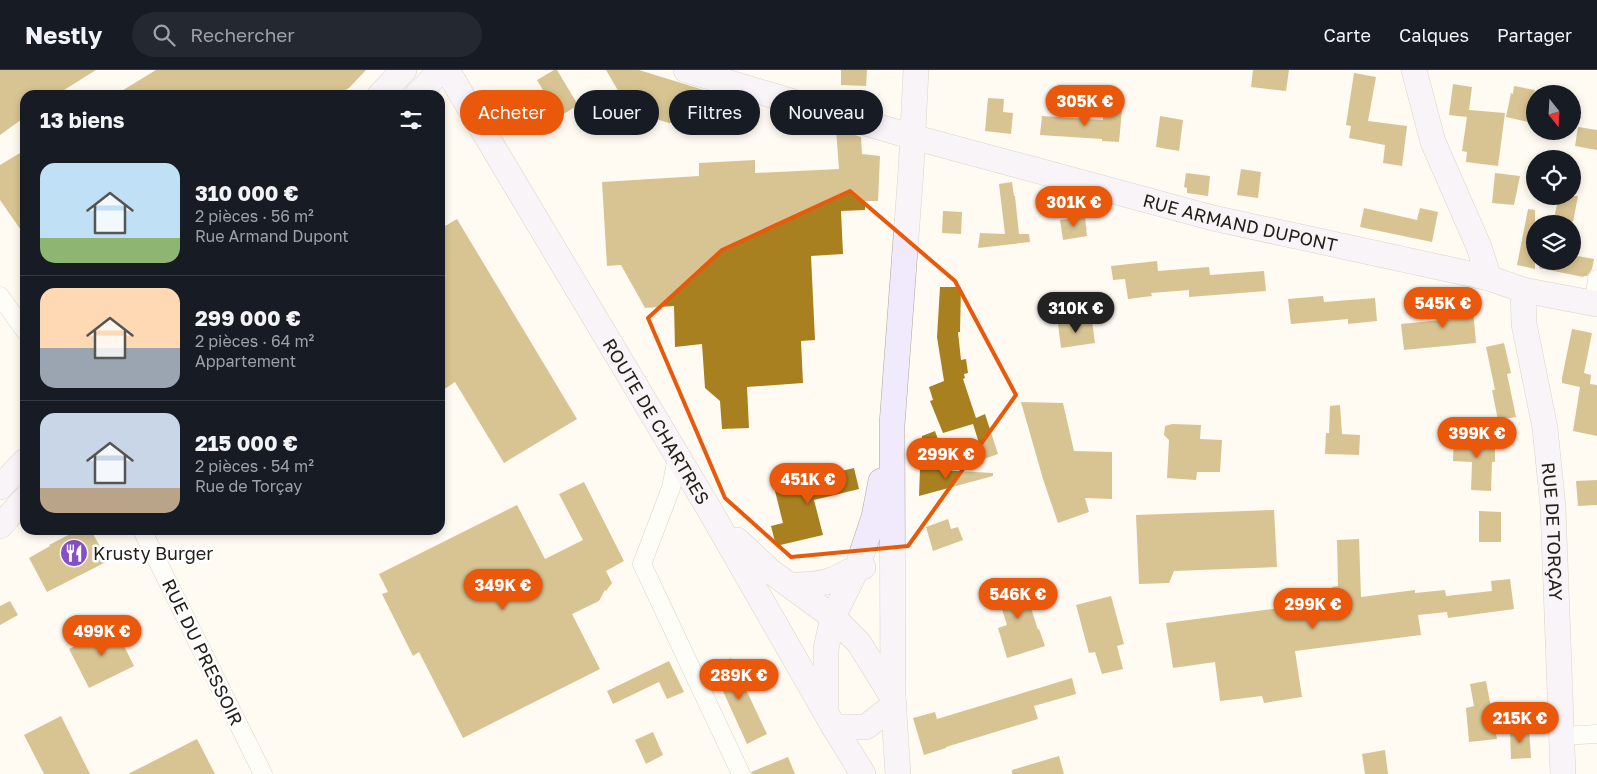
<!DOCTYPE html>
<html lang="fr">
<head>
<meta charset="utf-8">
<style>
  :root { --surface:#171b24; --page:#242831; --text:#f1f3f6; --muted:#9ea1a6; --line:#363941; --accent:#ea580c }
  body { margin:0; font-family:"Golos Text",sans-serif; background:var(--page); color:var(--text); height:100vh; display:flex; flex-direction:column; font-size:19px; white-space:nowrap }
  * { box-sizing:border-box; margin:0 }
  p { font-size:16px; color:var(--muted) }
  .icon { flex:none; width:28px; height:28px; fill:none; stroke:currentColor; stroke-width:2; stroke-linecap:round; stroke-linejoin:round }
  .map { position:relative; flex:1; overflow:hidden }
  .details { position:absolute; left:20px; top:20px; width:425px; height:445px; display:flex; flex-direction:column; background:var(--surface); border-radius:15px; box-shadow:0 2px 8px #0003 }
  .details>* { flex:none }
  .top-card { position:absolute; left:460px; top:20px; width:475px; height:45px; display:flex; gap:10px }
  .needle { width:32px; rotate:162deg }
  .buttons { position:absolute; left:1526px; top:15px; display:grid; gap:10px }
  .buttons a { display:grid; place-items:center; width:55px; height:55px; border-radius:50%; background:var(--surface); box-shadow:0 2px 8px #0003; font-size:25px }
  .price { position:absolute; translate:-50% -42px; padding:0 11px; border-radius:18px; background:var(--accent); color:#fff; font-size:16px; line-height:32px; filter:drop-shadow(0 1px 2px #0008) }
  .price::after { content:''; position:absolute; left:50%; top:30px; width:15px; height:11px; margin-left:-8px; background:inherit; clip-path:polygon(0 0,100% 0,50% 100%) }
  .price.on { background:#222; color:#fff }
  ul { padding:0; list-style:none }
  li { display:flex; align-items:center; gap:15px; height:125px; padding:0 20px }
  li+li { border-top:1px solid var(--line) }
  li span { display:grid; place-items:center; flex:none; width:140px; height:100px; border-radius:15px; color:#555 }
  li>.icon { margin-inline-start:auto }
  span .icon { width:60px; height:60px; fill:#fffc; stroke-width:1 }
  li b { font-size:21px }
  h2 { display:flex; justify-content:space-between; align-items:center; height:60px; padding:0 20px; font-size:21px }
  .pill { padding:0 18px; border-radius:22px; background:var(--surface); box-shadow:0 2px 8px #0003; font-size:18px; line-height:45px }
  .pill.on { background:var(--accent); color:#fff }
  header { display:flex; align-items:center; gap:30px; box-sizing:border-box; height:70px; padding:0 25px; background:var(--surface); border-bottom:1px solid var(--line) }
  header strong { font-size:24px }
  nav { display:flex; gap:28px; margin-inline-start:auto; font-size:18px }
  .search { width:350px; height:45px; background:var(--page); display:flex; align-items:center; gap:12px; box-sizing:border-box; padding:0 18px; border-radius:28px; color:var(--muted); font-size:19px }
  .map>svg:first-child { display:block }
</style>
</head>
<body>
<header>
<strong>Nestly</strong>
<div class="search"><svg class="icon" aria-label="search" viewBox="0 0 24 24"><circle cx="10" cy="10" r="6"/><path d="M15 15l6 6"/></svg>Rechercher</div>
<nav><a>Carte</a><a>Calques</a><a>Partager</a></nav>
</header>
<div class="map">
<svg width="1597" height="704" viewBox="0 0 1597 704">
  <rect width="100%" height="100%" fill="#fffbf3"/>
  <g fill="#a98020">
    <path d="M0 0H96L56 25H25V47L0 65Z"/>
    <path d="M156 0H366L349 18 336 25H115Z"/>
    <path d="M554 0H557L578 35 559 47 537 10Z"/>
    <path d="M606 0H639L733 29 727 49 669 53 630 41Z"/>
    <path d="M841 0H867L866 16 841 15Z"/>
    <path d="M1253 0H1289L1286 21 1251 17Z"/>
    <path d="M1354 3 1376 7 1368 51 1407 56 1402 96 1383 93 1385 75 1349 68 1351 56 1346 55Z"/>
    <path d="M1453 14 1472 17 1469 40 1505 43 1498 96 1466 92 1467 82 1462 81 1467 47 1449 45Z"/>
    <path d="M1514 16 1535 20 1528 52 1506 47 1511 23 1513 24Z"/>
    <path d="M988 28 1004 29 1003 42 1013 43 1011 64 985 61Z"/>
    <path d="M1104 39 1122 40 1119 72 1102 71V69L1040 65 1042 46 1103 50Z"/>
    <path d="M1160 46 1183 50 1179 81 1156 77Z"/>
    <path d="M1578 57 1597 60V80L1575 76Z"/>
    <path d="M836 59 861 67 862 84 880 86 878 131H865V140L841 141 843 184 811 186 815 270 801 271 803 313 747 317 749 358 722 359 720 331 705 318 702 274 675 277 674 236 645 238 621 195 607 196 602 112 699 106V93L755 90V103L839 99Z"/>
    <path d="M25 80V166L0 130V95Z"/>
    <path d="M1241 99 1261 102 1258 128 1237 125Z"/>
    <path d="M1186 103 1210 106 1208 126 1187 123V118L1184 117Z"/>
    <path d="M1495 103 1520 106 1514 135 1492 133Z"/>
    <path d="M1012 112 1014 126H1015L1019 164H1029L1030 172 978 178 980 163 1005 164 999 114Z"/>
    <path d="M1559 126H1578L1573 152 1554 148Z"/>
    <path d="M1364 138 1417 150 1420 138 1438 142 1432 172 1360 157Z"/>
    <path d="M1528 139 1535 140V199L1517 195Z"/>
    <path d="M943 141 962 142 961 164 942 163Z"/>
    <path d="M1085 147 1087 166 1063 170 1060 150Z"/>
    <path d="M457 149 577 349 504 393 455 312 440 322V159Z"/>
    <path d="M1572 185 1594 189 1592 199 1587 206H1584L1583 207 1539 198 1540 191H1572Z"/>
    <path d="M1157 191 1158 201 1209 197 1210 205 1264 201 1266 221 1189 227V220L1151 223 1152 226 1128 229 1125 209 1113 210 1111 196Z"/>
    <path d="M940 217H961L960 262H958L961 290 966 289 968 303 964 304 965 308 963 309 976 348 985 344 998 384 984 389 973 354 943 363 930 331 933 330 929 317 944 311 937 267Z"/>
    <path d="M1323 226 1324 232 1375 228 1377 251 1348 254V249L1291 254 1288 229Z"/>
    <path d="M1472 228 1476 273 1404 280 1401 254 1452 249 1451 230Z"/>
    <path d="M1092 251 1095 273 1061 278 1058 254Z"/>
    <path d="M1572 259 1592 263 1584 303 1591 305 1590 314 1597 315V366L1573 361 1580 317 1562 313V308Z"/>
    <path d="M1504 273 1511 303 1507 304 1516 347 1498 350 1492 320H1495L1486 277Z"/>
    <path d="M1021 332 1063 333 1074 381 1112 382V429L1085 428 1089 442 1058 453 1043 409Z"/>
    <path d="M1340 335 1342 364 1360 365 1359 385 1325 384 1326 363H1329L1330 336Z"/>
    <path d="M1172 354 1201 355 1200 369 1222 370 1220 402H1197L1196 410 1167 408 1169 370 1164 365 1165 356Z"/>
    <path d="M935 361 940 375 921 382 922 366Z"/>
    <path d="M1454 366 1495 367V392H1492L1491 421 1471 420 1472 392 1453 391Z"/>
    <path d="M854 398 859 419 814 430 823 465 776 476 771 456 783 453 774 417Z"/>
    <path d="M920 399 993 403V406L919 426Z"/>
    <path d="M1597 410V435L1578 436 1576 411Z"/>
    <path d="M584 412 624 491 606 501 612 513 606 521 605 520 599 531 572 544 600 599 463 668 419 582 413 586 382 524 388 522 379 504 517 435 545 489 583 470 559 424Z"/>
    <path d="M1274 440 1277 497 1174 501 1169 513 1139 514 1136 445Z"/>
    <path d="M1479 441 1501 442V472H1479Z"/>
    <path d="M948 449 951 459 958 457 963 470 933 481 926 457Z"/>
    <path d="M78 460H91L108 491 47 522 29 488 50 476 49 475Z"/>
    <path d="M1359 469 1361 527 1415 520V523L1445 520 1446 526 1492 521 1491 511 1510 509 1514 539 1448 548 1447 542 1418 545 1421 565 1295 581 1302 627 1264 633 1262 626 1220 631 1215 592 1173 598 1166 553 1334 531 1332 517 1338 516 1337 470Z"/>
    <path d="M1022 509 1038 560 1039 559 1045 576 1007 588 998 558 1007 555 995 517Z"/>
    <path d="M1111 526 1124 574 1117 576 1123 599 1102 604 1095 582 1089 583 1076 535Z"/>
    <path d="M10 531 18 545 0 555V536Z"/>
    <path d="M114 556 134 596 89 618 69 579Z"/>
    <path d="M731 588 767 664 747 674 712 597Z"/>
    <path d="M669 591 684 622 667 629 659 612 613 634 607 621Z"/>
    <path d="M1072 608 1076 624 1034 636 1038 649 946 677V678L924 685 913 648 935 642 937 649Z"/>
    <path d="M1486 611 1497 669 1469 672 1466 638 1474 636 1470 614Z"/>
    <path d="M61 646 90 704H44L24 665Z"/>
    <path d="M1529 659 1531 688 1511 689 1510 660Z"/>
    <path d="M653 662 663 685 646 694 635 670Z"/>
    <path d="M197 669 215 704H128Z"/>
    <path d="M1385 680 1388 704H1365L1362 684Z"/>
    <path d="M1059 686 1064 704H1012V700Z"/>
    <path d="M788 687 795 704H752L751 702Z"/>
  </g>
  <g fill="none" stroke-linecap="round" stroke-linejoin="round">
    <g stroke="#afa593" stroke-width="19">
      <g id="street">
        <path d="M0 226 25 261"/>
        <path d="M1594 234 1597 209"/>
        <path d="M677 387 671 418 642 494 741 704"/>
        <path d="M142 460 263 704"/>
        <path d="M1562 666 1597 664"/>
      </g>
    </g>
    <g stroke="#afa593" stroke-width="26">
      <g id="secondary">
        <path id="s1" d="M447 0 712 444 834 657 863 704"/>
        <path id="s2" d="M686 0 913 67 1213 148 1489 208 1523 220 1597 234"/>
        <path d="M1414 0 1433 72 1479 177 1489 208"/>
        <path d="M380 25 404 0"/>
        <path d="M417 25 441 0"/>
        <path id="s3" d="M1523 220 1524 254 1545 358 1553 437 1563 704"/>
        <path d="M0 417 25 391"/>
        <path d="M0 456 25 429"/>
        <path d="M737 470 770 501 833 547 859 573 893 628"/>
        <path d="M790 515C804 515 820 515 834 509 844 505 852 498 863 497"/>
        <path d="M826 639V579L833 547 857 498 874 447 881 411"/>
        <path d="M834 657H866L894 635"/>
        <path d="M898 704 893 628 892 355 911 100 916 0"/>
      </g>
    </g>
    <use href="#street" stroke="#fff" stroke-width="18"/>
    <use href="#secondary" stroke="#f1eafd" stroke-width="25"/>
  </g>
  <path d="M0 0H1597V704H0ZM850 121 955 211 1016 325 908 476 791 487 725 428 648 248 722 180Z" fill="#fffbf3" fill-opacity=".55" fill-rule="evenodd"/>
  <path fill="none" stroke="#e8590c" stroke-width="4" stroke-linejoin="round" d="M850 121 955 211 1016 325 908 476 791 487 725 428 648 248 722 180Z"/>
  <defs>
    <g id="restaurant-disc" transform="scale(1.4375)"><circle r="9.5" fill="#864fc6" stroke="#fff"/><path d="M-5-6h1v4h1v-4h1v4h1v-4h1v5L-1.5 .5V6h-2V.5L-5-1ZM5-6V6H3V1.5H1.5Q1.5-4 5-6Z" fill="#fff"/></g>
  </defs>
  <g fill-rule="evenodd">
    <use href="#restaurant-disc" x="74" y="483"/>
  </g>
  <g text-anchor="middle" dominant-baseline="central" stroke-width="5" stroke-linejoin="round" paint-order="stroke">
    <g font-size="18" fill="#242019" stroke="#fff">
      <text stroke="none"><textPath href="#s2" startOffset="575">RUE ARMAND DUPONT</textPath></text>
      <text stroke="none"><textPath href="#s1" startOffset="409">ROUTE DE CHARTRES</textPath></text>
      <text stroke="none"><textPath href="#s3" startOffset="244">RUE DE TORÇAY</textPath></text>
      <text transform="translate(203 582) rotate(64)">RUE DU PRESSOIR</text>
    </g>
    <g font-size="18" fill="#242019" stroke="#fff" text-anchor="start">
      <text x="93" y="483">Krusty Burger</text>
    </g>
  </g>
</svg>
<div class="buttons">
<a><svg class="needle" viewBox="-14 -14 28 28"><path d="M0-13l5 13h-10z" fill="#e53935"/><path d="M0 13l5-13h-10z" fill="#9ea1a6"/></svg></a>
<a><svg class="icon" aria-label="locate" viewBox="0 0 24 24"><circle cx="12" cy="12" r="6"/><path d="M12 2v4M12 18v4M2 12h4M18 12h4"/></svg></a>
<a><svg class="icon" aria-label="layers" viewBox="0 0 24 24"><path d="M12 4l9 5-9 5-9-5zM3 14l9 5 9-5"/></svg></a>
</div>
<b class="price" style="left:1085px;top:57px">305K €</b>
<b class="price" style="left:1074px;top:158px">301K €</b>
<b class="price" style="left:1443px;top:259px">545K €</b>
<b class="price on" style="left:1076px;top:264px">310K €</b>
<b class="price" style="left:1477px;top:389px">399K €</b>
<b class="price" style="left:946px;top:410px">299K €</b>
<b class="price" style="left:808px;top:435px">451K €</b>
<b class="price" style="left:503px;top:541px">349K €</b>
<b class="price" style="left:1018px;top:550px">546K €</b>
<b class="price" style="left:1313px;top:560px">299K €</b>
<b class="price" style="left:102px;top:587px">499K €</b>
<b class="price" style="left:739px;top:631px">289K €</b>
<b class="price" style="left:1520px;top:674px">215K €</b>
<div class="top-card">
<a class="pill on">Acheter</a>
<a class="pill">Louer</a>
<a class="pill">Filtres</a>
<a class="pill">Nouveau</a>
</div>
<section class="details">
<h2>13 biens<svg class="icon" aria-label="filters" viewBox="0 0 24 24"><path d="M4 7h16M4 17h16"/><circle cx="9" cy="7" r="2"/><circle cx="15" cy="17" r="2"/></svg></h2>
<ul>
<li><span style="background:linear-gradient(#bfe0f5 75%,#8fb573 0)"><svg class="icon" aria-label="home" viewBox="0 0 24 24"><path d="M3 11l9-7 9 7M6 9v11h12V9"/></svg></span><div><b>310 000 €</b><p>2 pièces · 56 m²</p><p>Rue Armand Dupont</p></div></li>
<li><span style="background:linear-gradient(#ffd9b3 60%,#9aa5b1 0)"><svg class="icon" aria-label="home" viewBox="0 0 24 24"><path d="M3 11l9-7 9 7M6 9v11h12V9"/></svg></span><div><b>299 000 €</b><p>2 pièces · 64 m²</p><p>Appartement</p></div></li>
<li><span style="background:linear-gradient(#c9d6e8 75%,#b9a48a 0)"><svg class="icon" aria-label="home" viewBox="0 0 24 24"><path d="M3 11l9-7 9 7M6 9v11h12V9"/></svg></span><div><b>215 000 €</b><p>2 pièces · 54 m²</p><p>Rue de Torçay</p></div></li>
</ul>
</section>
</div>
</body>
</html>
